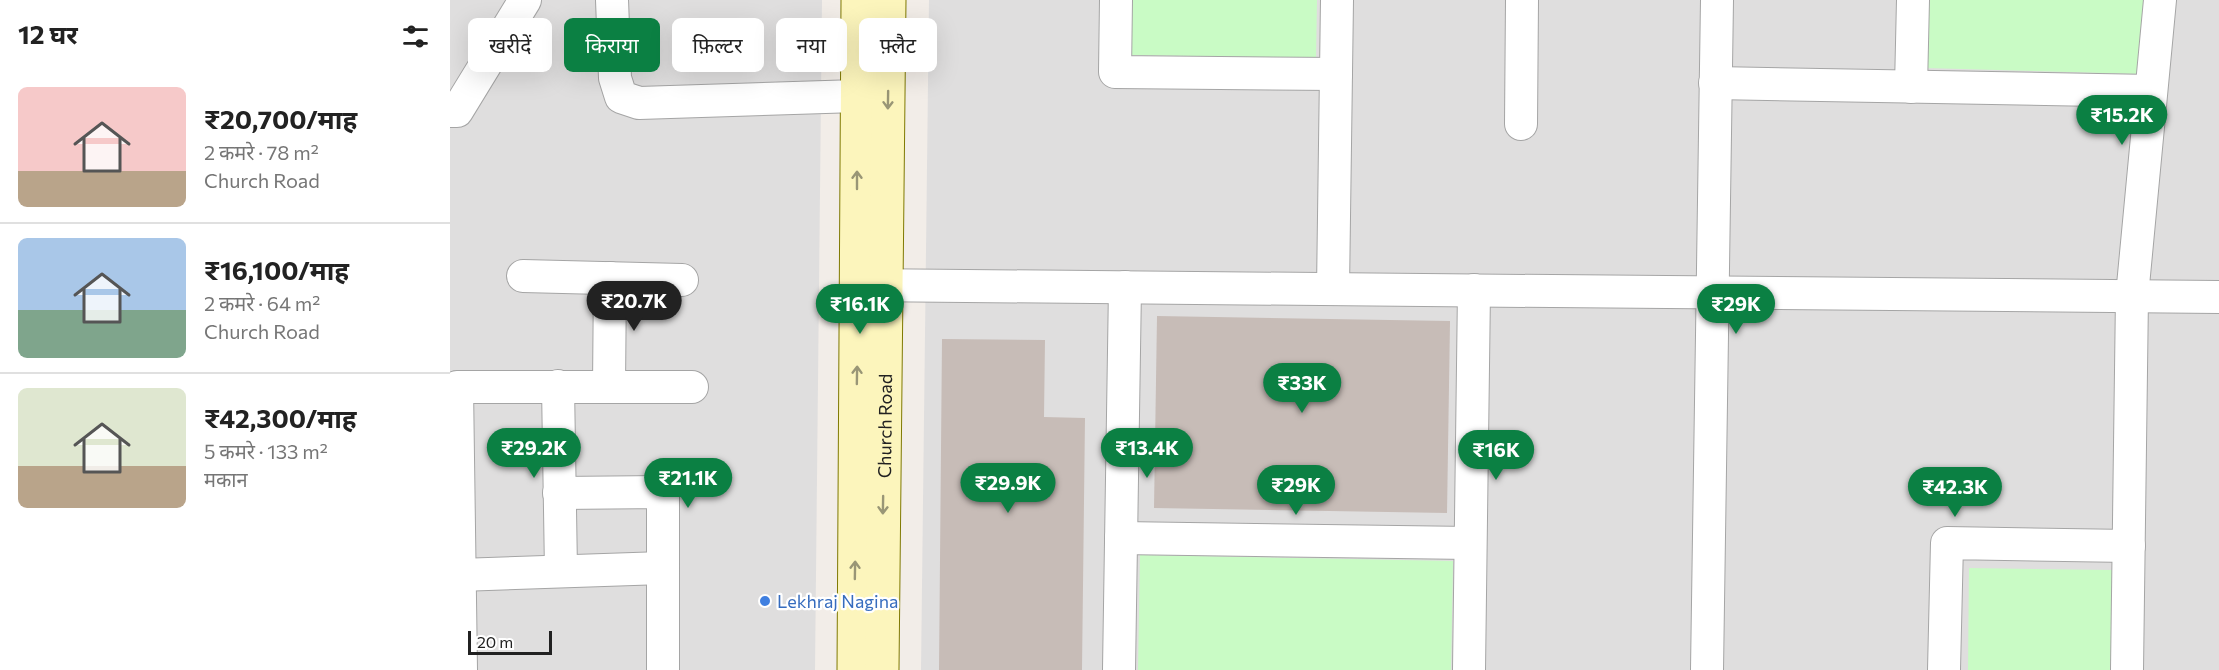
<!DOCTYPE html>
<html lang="hi">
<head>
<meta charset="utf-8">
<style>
  :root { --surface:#fff; --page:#f2f2f2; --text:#222; --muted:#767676; --line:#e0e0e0; --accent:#0b8043 }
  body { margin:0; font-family:Commissioner,"Noto Sans Devanagari",sans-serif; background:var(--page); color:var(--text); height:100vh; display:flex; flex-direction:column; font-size:22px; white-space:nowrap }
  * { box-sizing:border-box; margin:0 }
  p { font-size:20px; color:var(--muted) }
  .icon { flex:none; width:33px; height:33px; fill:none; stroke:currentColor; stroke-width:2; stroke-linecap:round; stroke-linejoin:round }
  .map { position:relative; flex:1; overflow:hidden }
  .details { display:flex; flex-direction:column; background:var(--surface); width:450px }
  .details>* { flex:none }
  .hud { position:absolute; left:18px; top:18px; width:570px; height:54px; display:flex; gap:12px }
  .scale { position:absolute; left:18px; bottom:15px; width:84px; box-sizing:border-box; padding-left:6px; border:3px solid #212121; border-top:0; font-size:16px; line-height:21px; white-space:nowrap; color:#212121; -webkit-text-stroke:4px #fff; paint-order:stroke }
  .price { position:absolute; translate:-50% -51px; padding:0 14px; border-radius:21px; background:var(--accent); color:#fff; font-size:20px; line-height:39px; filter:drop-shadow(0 2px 3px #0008) }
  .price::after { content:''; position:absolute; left:50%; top:36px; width:18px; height:14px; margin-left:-9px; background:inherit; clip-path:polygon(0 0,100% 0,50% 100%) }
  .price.on { background:#222; color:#fff }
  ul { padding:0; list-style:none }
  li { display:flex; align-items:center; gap:18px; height:150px; padding:0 18px }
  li+li { border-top:2px solid var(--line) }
  li span { display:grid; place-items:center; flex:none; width:168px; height:120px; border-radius:9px; color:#555 }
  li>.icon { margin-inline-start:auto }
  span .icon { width:72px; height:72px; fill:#fffc; stroke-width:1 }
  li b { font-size:26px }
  h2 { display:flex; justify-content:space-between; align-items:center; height:72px; padding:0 18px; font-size:26px }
  .tag { padding:0 21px; border-radius:9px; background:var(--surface); box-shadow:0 6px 24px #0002; font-size:21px; line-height:54px }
  .tag.on { background:var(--accent); color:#fff }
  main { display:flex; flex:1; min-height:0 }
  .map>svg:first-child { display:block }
</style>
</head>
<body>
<main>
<section class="details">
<h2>12 घर<svg class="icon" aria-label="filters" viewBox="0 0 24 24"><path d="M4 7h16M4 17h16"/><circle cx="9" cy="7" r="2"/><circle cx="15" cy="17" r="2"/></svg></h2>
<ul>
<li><span style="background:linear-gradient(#f6c9c9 70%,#b9a48a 0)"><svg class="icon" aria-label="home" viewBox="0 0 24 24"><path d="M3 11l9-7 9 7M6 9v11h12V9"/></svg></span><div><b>₹20,700/माह</b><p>2 कमरे · 78 m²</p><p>Church Road</p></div></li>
<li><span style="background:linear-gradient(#a9c7e8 60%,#7fa58c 0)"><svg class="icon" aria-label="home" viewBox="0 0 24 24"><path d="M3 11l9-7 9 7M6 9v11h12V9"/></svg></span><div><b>₹16,100/माह</b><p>2 कमरे · 64 m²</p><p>Church Road</p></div></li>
<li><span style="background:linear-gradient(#dfe7d0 65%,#b9a48a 0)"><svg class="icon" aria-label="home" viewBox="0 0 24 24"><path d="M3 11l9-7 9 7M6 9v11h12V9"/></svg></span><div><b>₹42,300/माह</b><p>5 कमरे · 133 m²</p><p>मकान</p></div></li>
</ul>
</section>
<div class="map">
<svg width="1769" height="670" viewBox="0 0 1769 670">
  <rect width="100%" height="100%" fill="#f2ede8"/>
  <g fill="#dfdede">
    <path d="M0 0H372L365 670H0Z"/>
    <path d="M479 0H1769V670H471Z"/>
  </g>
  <g fill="#c9fbc5">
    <path d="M680 0H867L866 58 679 55Z"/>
    <path d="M1477 0H1694L1690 74 1475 68Z"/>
    <path d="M690 555 1003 561 1001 670H688Z"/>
    <path d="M1519 568 1663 570 1662 670H1518Z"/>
  </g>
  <g fill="#c7bcb7">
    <path d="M707 316 1000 321 997 513 704 508Z"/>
    <path d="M492 339 595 340 594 417 635 418 632 670H489Z"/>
  </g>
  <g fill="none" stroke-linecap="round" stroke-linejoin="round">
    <g stroke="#a5a5a5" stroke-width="34">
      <g id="street">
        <path d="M162 0 165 78 171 97 189 103 407 96"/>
        <path d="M666 0 665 72 886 74"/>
        <path d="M1265 83 1701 91"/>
        <path d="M1461 87 1463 0"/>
        <path d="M0 111H7L75 0"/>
        <path d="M1071 124 1072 0"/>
        <path d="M73 276 232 280"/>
        <path d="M411 285 1769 297"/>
        <path d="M883 289 887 0"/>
        <path d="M108 386 111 571"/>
        <path d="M159 386 160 278"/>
        <path d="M109 493 213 492V670"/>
        <path d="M671 538 1020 543"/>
        <path d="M9 575 213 568"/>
        <path d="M11 670 7 387H242"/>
        <path d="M669 670 675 287"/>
        <path d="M1019 670 1024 290"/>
        <path d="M1257 670 1267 0"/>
        <path d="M1494 670 1497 543 1679 546"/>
        <path d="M1677 670 1682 296 1710 0"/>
      </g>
    </g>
    <g stroke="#7f7902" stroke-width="35">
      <g id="secondary">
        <path d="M404 670 408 0"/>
        <path id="s1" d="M432 670 439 0"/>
      </g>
    </g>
    <use href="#street" stroke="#fff" stroke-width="32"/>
    <use href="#secondary" stroke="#fcf5bc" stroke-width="33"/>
  </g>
  <defs><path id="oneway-shaft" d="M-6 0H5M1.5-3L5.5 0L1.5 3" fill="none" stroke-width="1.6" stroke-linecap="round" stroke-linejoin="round" transform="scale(1.5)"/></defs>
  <g stroke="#999676">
    <use href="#oneway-shaft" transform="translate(438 100) rotate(91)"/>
    <use href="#oneway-shaft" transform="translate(407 180) rotate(-90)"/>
    <use href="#oneway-shaft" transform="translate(407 375) rotate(-89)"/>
    <use href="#oneway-shaft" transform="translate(433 505) rotate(91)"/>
    <use href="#oneway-shaft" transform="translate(405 570) rotate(-89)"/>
  </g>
  <circle fill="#3f7fe0" stroke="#fff" stroke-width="2" cx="315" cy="601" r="6"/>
  <g text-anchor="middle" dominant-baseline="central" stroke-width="4.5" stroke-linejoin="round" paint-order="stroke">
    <g font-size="18" fill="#212121" stroke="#fff">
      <text stroke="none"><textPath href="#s1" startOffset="244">Church Road</textPath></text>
    </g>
    <g font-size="18" fill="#366cbe" stroke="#fff" text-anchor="start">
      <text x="327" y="601">Lekhraj Nagina</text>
    </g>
  </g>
</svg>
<div class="scale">20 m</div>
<b class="price" style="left:1672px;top:146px">₹15.2K</b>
<b class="price on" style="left:184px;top:332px">₹20.7K</b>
<b class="price" style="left:410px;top:335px">₹16.1K</b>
<b class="price" style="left:1286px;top:335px">₹29K</b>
<b class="price" style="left:852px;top:414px">₹33K</b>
<b class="price" style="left:84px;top:479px">₹29.2K</b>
<b class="price" style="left:697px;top:479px">₹13.4K</b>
<b class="price" style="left:1046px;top:481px">₹16K</b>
<b class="price" style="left:238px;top:509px">₹21.1K</b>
<b class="price" style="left:558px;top:514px">₹29.9K</b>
<b class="price" style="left:846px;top:516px">₹29K</b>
<b class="price" style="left:1505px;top:518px">₹42.3K</b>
<div class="hud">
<a class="tag">खरीदें</a>
<a class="tag on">किराया</a>
<a class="tag">फ़िल्टर</a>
<a class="tag">नया</a>
<a class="tag">फ़्लैट</a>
</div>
</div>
</main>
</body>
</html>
